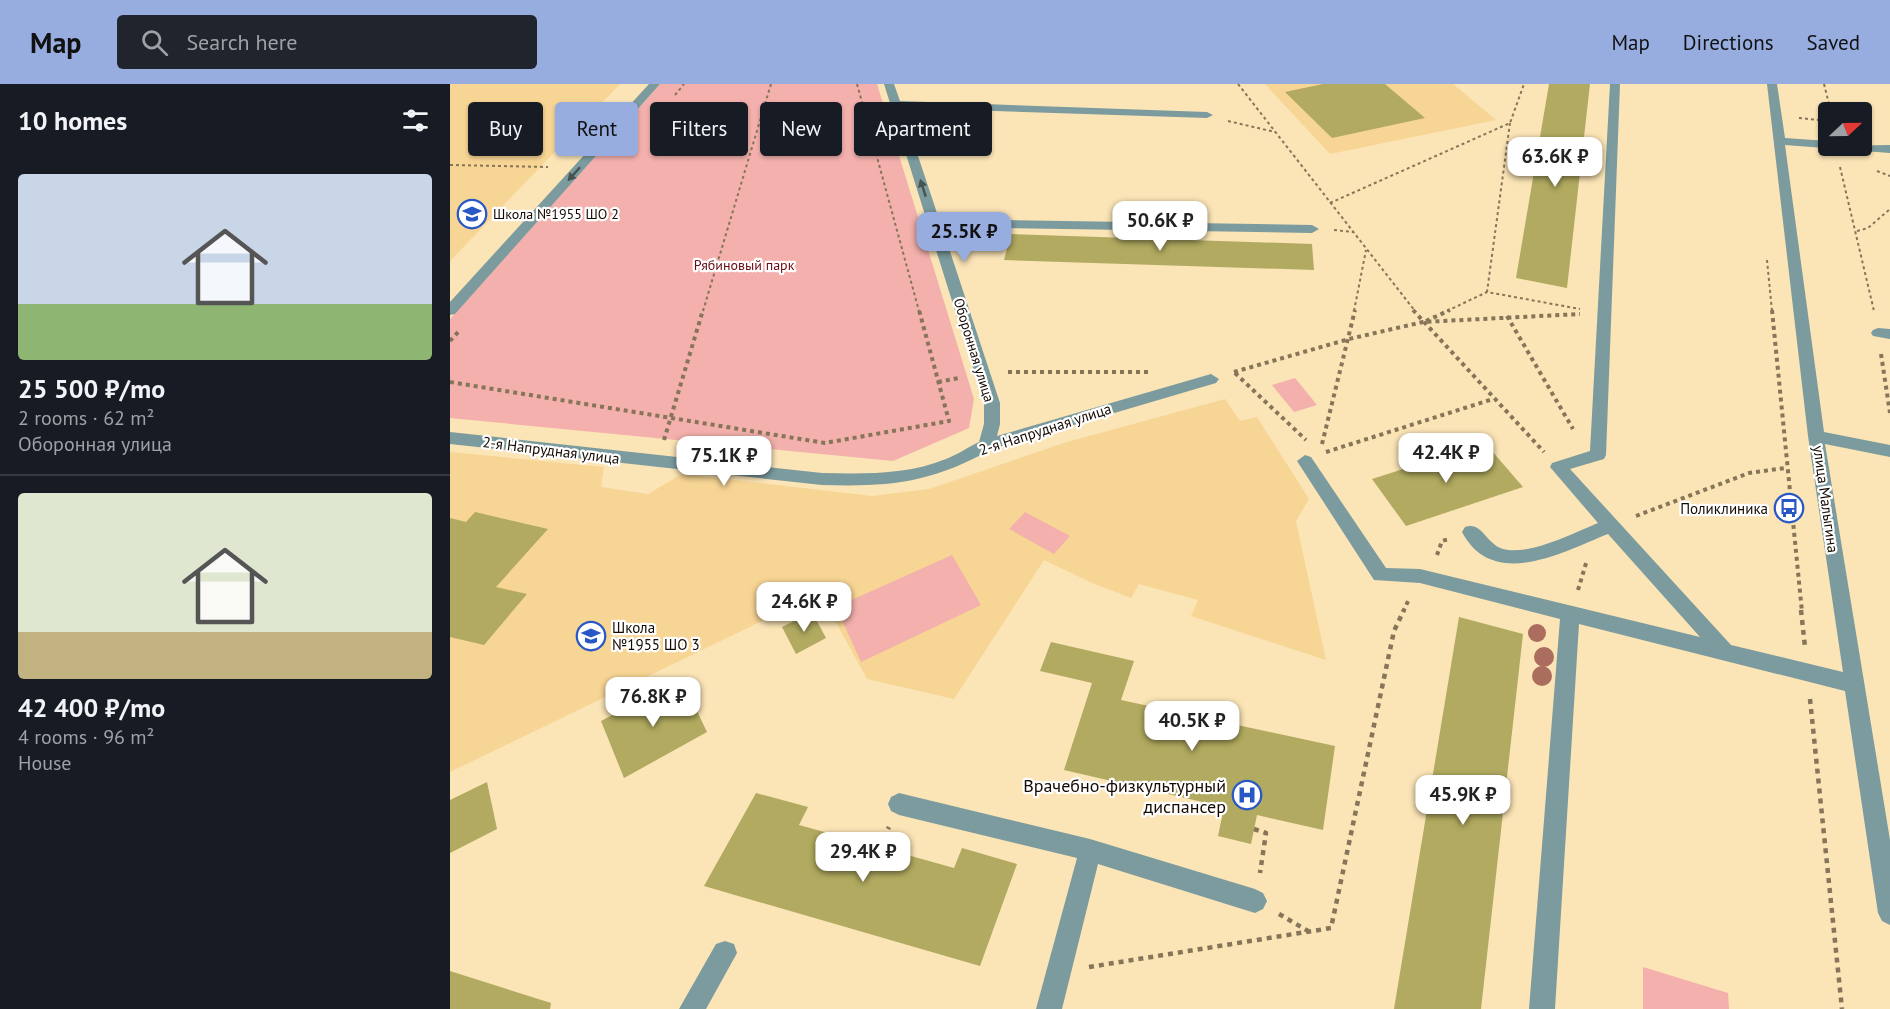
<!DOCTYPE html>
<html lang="en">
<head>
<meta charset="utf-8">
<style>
  :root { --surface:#171b24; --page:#20242c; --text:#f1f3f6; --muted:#9ea1a6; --line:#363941; --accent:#97ade0 }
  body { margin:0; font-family:"PT Sans",sans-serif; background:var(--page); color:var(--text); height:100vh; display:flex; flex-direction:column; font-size:22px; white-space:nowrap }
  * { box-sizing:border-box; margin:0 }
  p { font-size:20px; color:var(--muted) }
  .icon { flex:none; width:33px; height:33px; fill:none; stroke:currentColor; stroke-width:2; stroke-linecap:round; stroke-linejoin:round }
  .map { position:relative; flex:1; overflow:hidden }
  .side { display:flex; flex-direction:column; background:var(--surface); width:450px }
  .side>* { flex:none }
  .banner { position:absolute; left:18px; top:18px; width:570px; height:54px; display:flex; gap:12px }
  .needle { width:39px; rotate:68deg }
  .tools { position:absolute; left:1368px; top:18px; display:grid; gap:12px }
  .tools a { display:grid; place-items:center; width:54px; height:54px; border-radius:6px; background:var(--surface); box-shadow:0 2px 4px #0004; font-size:30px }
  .price { position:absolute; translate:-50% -51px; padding:0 14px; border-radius:12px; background:#fff; color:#222; font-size:20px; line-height:39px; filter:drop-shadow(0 2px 3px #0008) }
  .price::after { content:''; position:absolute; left:50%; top:36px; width:18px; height:14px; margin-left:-9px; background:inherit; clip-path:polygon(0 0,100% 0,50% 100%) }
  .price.active { background:var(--accent); color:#111 }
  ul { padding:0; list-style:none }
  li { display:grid; align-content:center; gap:12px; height:318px; padding:0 18px }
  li+li { border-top:2px solid var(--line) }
  li span { display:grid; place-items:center; height:186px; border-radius:6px; color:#555 }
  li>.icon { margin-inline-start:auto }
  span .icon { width:108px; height:108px; fill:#fffc; stroke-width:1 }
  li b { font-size:26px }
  h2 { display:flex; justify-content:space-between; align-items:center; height:72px; padding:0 18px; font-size:26px }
  .chip { padding:0 21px; border-radius:6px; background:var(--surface); box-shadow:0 2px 4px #0004; font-size:21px; line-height:54px }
  .chip.active { background:var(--accent); color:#111 }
  header { display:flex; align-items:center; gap:36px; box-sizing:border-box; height:84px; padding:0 30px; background:var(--accent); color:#111 }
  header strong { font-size:28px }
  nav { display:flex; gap:33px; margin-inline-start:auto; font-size:21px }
  .search { width:420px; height:54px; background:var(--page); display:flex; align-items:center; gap:15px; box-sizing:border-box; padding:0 21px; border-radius:6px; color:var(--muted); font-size:22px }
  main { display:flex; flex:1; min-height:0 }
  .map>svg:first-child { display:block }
</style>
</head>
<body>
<header>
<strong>Map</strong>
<div class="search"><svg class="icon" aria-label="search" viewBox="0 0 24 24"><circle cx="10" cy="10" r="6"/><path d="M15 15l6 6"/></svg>Search here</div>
<nav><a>Map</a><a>Directions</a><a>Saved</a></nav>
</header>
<main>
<section class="side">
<h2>10 homes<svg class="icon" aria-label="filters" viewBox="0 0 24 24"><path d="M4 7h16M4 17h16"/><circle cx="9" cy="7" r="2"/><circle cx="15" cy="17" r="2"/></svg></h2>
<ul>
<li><span style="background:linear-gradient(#c9d6e8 70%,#8fb573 0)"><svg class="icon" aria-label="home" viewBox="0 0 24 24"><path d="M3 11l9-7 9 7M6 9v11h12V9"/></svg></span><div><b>25 500 ₽/mo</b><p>2 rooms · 62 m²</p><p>Оборонная улица</p></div></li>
<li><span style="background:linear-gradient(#dfe7d0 75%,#c2b280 0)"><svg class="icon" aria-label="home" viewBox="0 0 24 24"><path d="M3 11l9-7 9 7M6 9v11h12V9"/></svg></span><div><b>42 400 ₽/mo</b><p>4 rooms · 96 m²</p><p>House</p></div></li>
</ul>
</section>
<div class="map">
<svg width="1440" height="925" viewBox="0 0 1440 925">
  <rect width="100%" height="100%" fill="#fbe4b6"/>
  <g fill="#f7d594">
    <path d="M0 0H170L0 177Z"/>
    <path d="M815 0H1003L1046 36 880 70Z"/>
    <path d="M775 315 790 337 807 333 859 415 846 437 876 576 741 532 748 516 689 500 681 514 642 499 594 476 504 615 417 595 370 509 0 688V368L154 383 151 403 198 410 232 390 422 412 479 405 617 358Z"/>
  </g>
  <g fill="#f3b0ac">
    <path d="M210 0H427L524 315 519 344 443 377 0 334V235Z"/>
    <path d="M845 294 867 321 844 328 822 301Z"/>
    <path d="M575 428 620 452 604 470 559 445Z"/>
    <path d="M502 471 531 521 411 578 386 523Z"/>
    <path d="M1193 883 1278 909 1279 925H1193Z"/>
  </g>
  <g fill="#b1aa60">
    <path d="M873 0H935L975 34 882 54 835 8Z"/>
    <path d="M1099 0H1140L1117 204 1066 194Z"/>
    <path d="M561 150 862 160 864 186 554 176Z"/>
    <path d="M1035 359 1073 403 956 442 922 395Z"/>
    <path d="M25 428 98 445 46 503 77 510 34 561 0 553V434L16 438Z"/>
    <path d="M362 528 376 554 346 570 332 543Z"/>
    <path d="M1009 533 1073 550 1031 925H944Z"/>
    <path d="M601 558 684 577 671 616 885 662 873 746 807 731 801 760 768 752 774 723 614 686 642 599 590 587Z"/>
    <path d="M231 594 257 648 174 694 151 637Z"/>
    <path d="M37 698 47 745 0 769V716Z"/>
    <path d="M306 709 358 723 349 741 429 763 504 784 512 764 567 780 530 882 254 802Z"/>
    <path d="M0 887 101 919 100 925H0Z"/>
  </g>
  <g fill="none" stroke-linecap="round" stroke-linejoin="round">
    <g stroke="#867559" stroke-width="2" stroke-dasharray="3 3" stroke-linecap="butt">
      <path d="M407 0 469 227"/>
      <path d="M788 0 965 227"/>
      <path d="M1374 0 1381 28"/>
      <path d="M225 11 234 0"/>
      <path d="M1349 34 1369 36"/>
      <path d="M778 37 825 48"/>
      <path d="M1060 39 1037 208 1130 225"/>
      <path d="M0 81 98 83"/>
      <path d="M1390 83 1424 227"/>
      <path d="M1427 87 1440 92"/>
      <path d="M880 119 1060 39 1074 0"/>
      <path d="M884 146 903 148"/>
      <path d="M1407 147 1418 144 1440 125"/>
      <path d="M1317 176 1322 227"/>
      <path d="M253 227 321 0"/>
      <path d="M904 227 916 166"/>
      <path d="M997 227 1037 208"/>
    </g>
    <g stroke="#867559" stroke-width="4" stroke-dasharray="4 4" stroke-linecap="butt">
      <path d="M963 226 1094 368"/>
      <path d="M1322 226 1352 528"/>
      <path d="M1057 232 1123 345"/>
      <path d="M976 237 1000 226"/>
      <path d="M0 257 9 247"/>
      <path d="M1431 270 1440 329"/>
      <path d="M558 288H700"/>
      <path d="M784 288 899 255 973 238 1130 230"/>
      <path d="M785 289 856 356"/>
      <path d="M0 298 375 359 499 337 469 226"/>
      <path d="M488 298 509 294"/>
      <path d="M214 356 253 226"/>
      <path d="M872 360 905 226"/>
      <path d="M876 368 1043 315"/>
      <path d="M1186 432 1299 389 1335 384"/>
      <path d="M987 471 992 457 999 455"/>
      <path d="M1128 506 1137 476"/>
      <path d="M953 528 959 515"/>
    </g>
    <g stroke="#867559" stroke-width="4.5" stroke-dasharray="5 5" stroke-linecap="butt">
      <path d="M1351 526 1355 563"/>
      <path d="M1360 615 1392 925"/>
      <path d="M804 745 816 749 810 789"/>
      <path d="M429 763 439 743"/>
      <path d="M829 830 858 847"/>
      <path d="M639 883 881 844 944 547 954 526"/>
    </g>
    <g fill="#7b9b9e" fill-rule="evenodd">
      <path d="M199 0H210L5 230 0 231V218Z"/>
      <path d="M434 0H444L450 17 757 28 763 31 757 34 452 24 489 135 862 141 869 145 862 149 492 143 550 319V340L547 352 761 290 769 295 766 299 542 365C481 399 440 403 372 401L0 360V348L372 389C413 390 457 391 496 375 507 371 518 363 529 358L534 340V319Z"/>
      <path d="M1160 0H1170L1156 371 1154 375 1120 385 1281 561 1393 588 1358 352 1317 0H1327L1335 54 1378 57V62L1440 61V69L1335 61 1374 348 1440 361V373L1375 360 1440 756V841L1432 837 1428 829 1395 607 1129 540 1105 925H1079L1110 535 970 499 924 496 847 377 855 371 861 373 936 484 970 485 1250 553 1158 450C1113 468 1043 507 1012 448L1015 443C1032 437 1037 461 1053 465 1079 472 1124 449 1148 439L1100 383 1102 379 1140 367Z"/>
      <path d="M1428 244 1440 245V255L1423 252 1421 249 1423 246Z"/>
      <path d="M449 709 640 755 805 805 813 809 817 817 813 825 805 829 648 780 612 925H586L627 774 449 731 441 727 438 720 441 713Z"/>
      <path d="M275 857 284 860 287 869 256 925H229L266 860Z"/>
    </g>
  </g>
  <g fill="#ab6d5d">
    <circle cx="1087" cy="549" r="9"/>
    <circle cx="1094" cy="573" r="10"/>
    <circle cx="1092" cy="592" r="10"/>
  </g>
  <defs><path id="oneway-solid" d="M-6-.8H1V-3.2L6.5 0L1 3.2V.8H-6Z" transform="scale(1.5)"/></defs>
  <g fill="#48524f">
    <use href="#oneway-solid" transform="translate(124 90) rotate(132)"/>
    <use href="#oneway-solid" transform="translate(473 104) rotate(-108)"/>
  </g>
  <defs>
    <g id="school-ring" transform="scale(1.5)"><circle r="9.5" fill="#fff" stroke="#2958c6" stroke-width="1.5"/><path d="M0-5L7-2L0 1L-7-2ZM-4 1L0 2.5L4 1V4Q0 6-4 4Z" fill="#2958c6"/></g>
    <g id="bus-ring" transform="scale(1.5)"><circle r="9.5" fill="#fff" stroke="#2958c6" stroke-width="1.5"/><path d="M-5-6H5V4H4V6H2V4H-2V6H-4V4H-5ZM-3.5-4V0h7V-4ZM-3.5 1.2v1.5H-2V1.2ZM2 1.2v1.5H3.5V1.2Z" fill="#2958c6"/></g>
    <g id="hospital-ring" transform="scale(1.5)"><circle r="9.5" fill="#fff" stroke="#2958c6" stroke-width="1.5"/><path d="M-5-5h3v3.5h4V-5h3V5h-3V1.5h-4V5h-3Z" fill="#2958c6"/></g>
  </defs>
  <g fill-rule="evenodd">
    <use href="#school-ring" x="22" y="130"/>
    <use href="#bus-ring" x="1339" y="424"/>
    <use href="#school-ring" x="141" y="552"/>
    <use href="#hospital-ring" x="797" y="711"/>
  </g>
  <g text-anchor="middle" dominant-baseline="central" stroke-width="4.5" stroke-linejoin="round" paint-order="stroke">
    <g font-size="14" fill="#140a00" stroke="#fff" text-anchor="start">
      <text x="43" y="130">Школа №1955 ШО 2</text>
    </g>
    <g font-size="14" fill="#690b14" stroke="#fff">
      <text x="294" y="181">Рябиновый парк</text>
    </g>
    <g font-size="14" fill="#140a00" stroke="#fff">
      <text transform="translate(524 266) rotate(73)">Оборонная улица</text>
    </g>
    <g font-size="15" fill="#140a00" stroke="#fff">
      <text transform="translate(595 345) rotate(-18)">2-я Напрудная улица</text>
      <text transform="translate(101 366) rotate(7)">2-я Напрудная улица</text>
      <text transform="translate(1376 415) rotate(82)">улица Малыгина</text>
    </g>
    <g font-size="15" fill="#140a00" stroke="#fff" text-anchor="end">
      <text x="1318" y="424">Поликлиника</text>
      <text x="162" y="543" text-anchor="start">Школа<tspan x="162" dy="17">№1955 ШО 3</tspan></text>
    </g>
    <g font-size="18" fill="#140a00" stroke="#fff" text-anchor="end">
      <text x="776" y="701">Врачебно-физкультурный<tspan x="776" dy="21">диспансер</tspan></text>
    </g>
  </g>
</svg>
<div class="tools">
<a><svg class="needle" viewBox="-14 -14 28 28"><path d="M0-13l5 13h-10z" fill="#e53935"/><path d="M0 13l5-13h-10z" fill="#9ea1a6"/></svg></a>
</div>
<b class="price" style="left:1105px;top:104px">63.6K ₽</b>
<b class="price" style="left:710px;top:168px">50.6K ₽</b>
<b class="price active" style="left:514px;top:179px">25.5K ₽</b>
<b class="price" style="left:996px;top:400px">42.4K ₽</b>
<b class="price" style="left:274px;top:403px">75.1K ₽</b>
<b class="price" style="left:354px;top:549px">24.6K ₽</b>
<b class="price" style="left:203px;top:644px">76.8K ₽</b>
<b class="price" style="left:742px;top:668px">40.5K ₽</b>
<b class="price" style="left:1013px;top:742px">45.9K ₽</b>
<b class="price" style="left:413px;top:799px">29.4K ₽</b>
<div class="banner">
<a class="chip">Buy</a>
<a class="chip active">Rent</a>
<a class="chip">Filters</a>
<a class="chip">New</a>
<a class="chip">Apartment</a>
</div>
</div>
</main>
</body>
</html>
